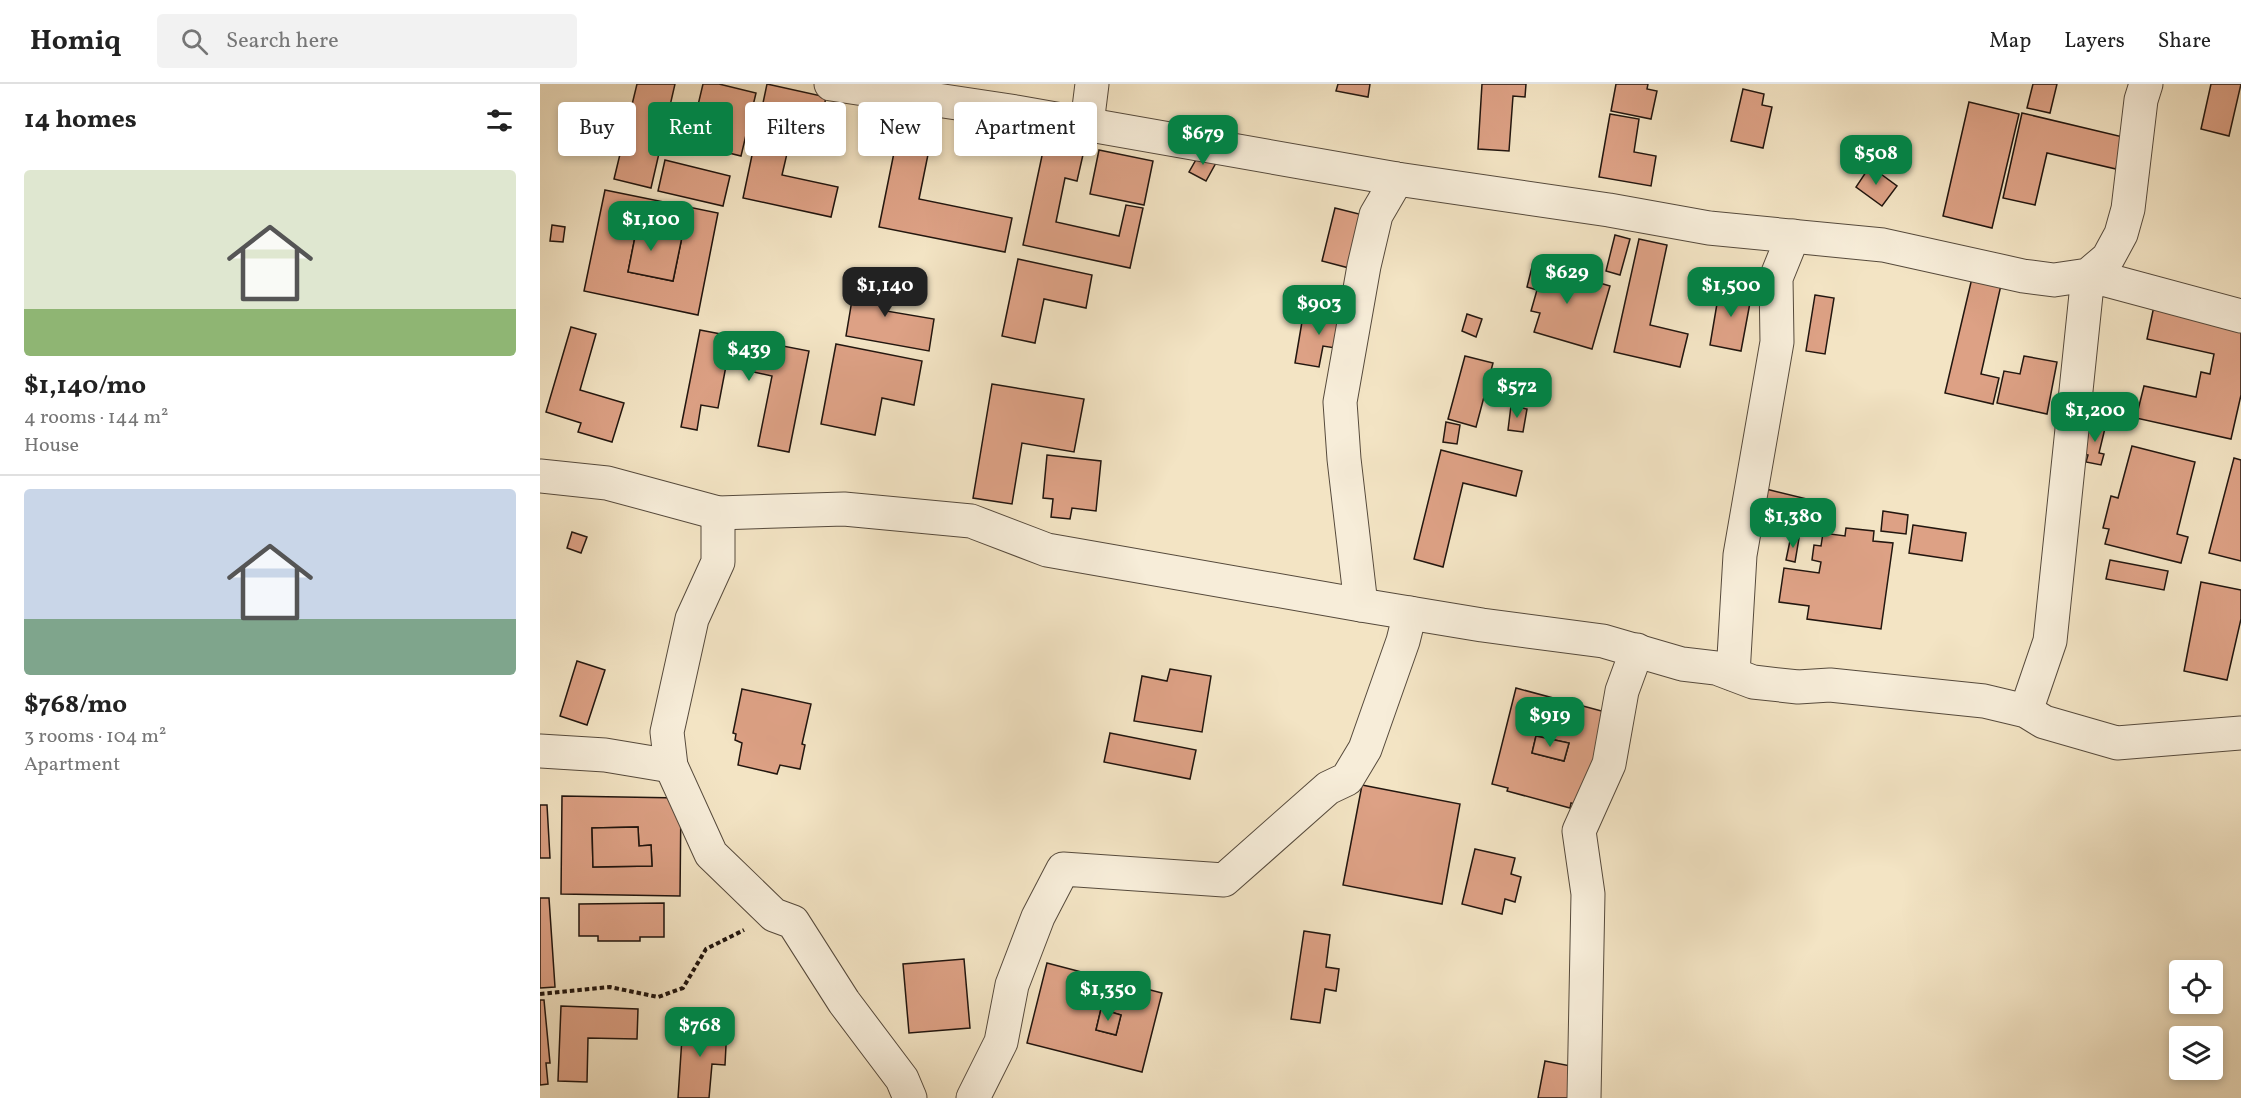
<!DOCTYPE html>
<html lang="en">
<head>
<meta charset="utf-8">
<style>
  :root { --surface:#fff; --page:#f2f2f2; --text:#222; --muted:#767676; --line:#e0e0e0; --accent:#0b8043 }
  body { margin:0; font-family:Vollkorn,serif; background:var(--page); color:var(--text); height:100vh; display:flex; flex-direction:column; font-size:22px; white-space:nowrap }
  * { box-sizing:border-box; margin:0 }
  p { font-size:20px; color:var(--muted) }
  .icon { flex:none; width:33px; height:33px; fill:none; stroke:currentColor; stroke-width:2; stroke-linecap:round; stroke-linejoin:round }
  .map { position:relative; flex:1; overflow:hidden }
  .side { display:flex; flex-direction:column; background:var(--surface); width:540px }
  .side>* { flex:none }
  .hud { position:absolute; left:18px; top:18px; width:570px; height:54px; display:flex; gap:12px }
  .fabs { position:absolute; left:1629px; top:876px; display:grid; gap:12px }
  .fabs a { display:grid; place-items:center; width:54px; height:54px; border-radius:6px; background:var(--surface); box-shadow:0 3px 9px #0003; font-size:30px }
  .price { position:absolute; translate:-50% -51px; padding:0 14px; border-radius:12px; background:var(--accent); color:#fff; font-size:20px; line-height:39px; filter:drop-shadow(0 2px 3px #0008) }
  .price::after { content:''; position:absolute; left:50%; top:36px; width:18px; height:14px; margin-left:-9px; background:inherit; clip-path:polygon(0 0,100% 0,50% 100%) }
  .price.current { background:#222; color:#fff }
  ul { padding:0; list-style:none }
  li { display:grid; align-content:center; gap:12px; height:318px; padding:0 24px }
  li+li { border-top:2px solid var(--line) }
  li span { display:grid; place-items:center; height:186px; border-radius:6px; color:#555 }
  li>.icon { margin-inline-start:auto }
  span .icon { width:108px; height:108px; fill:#fffc; stroke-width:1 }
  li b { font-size:26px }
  h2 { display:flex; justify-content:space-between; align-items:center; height:72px; padding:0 24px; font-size:26px }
  .pill { padding:0 21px; border-radius:6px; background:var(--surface); box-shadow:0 3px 9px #0003; font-size:21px; line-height:54px }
  .pill.current { background:var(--accent); color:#fff }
  header { display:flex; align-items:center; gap:36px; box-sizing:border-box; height:84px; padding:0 30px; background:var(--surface); border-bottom:2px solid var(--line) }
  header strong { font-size:28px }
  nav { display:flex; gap:33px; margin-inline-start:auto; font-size:21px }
  .search { width:420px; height:54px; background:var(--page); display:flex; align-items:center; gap:15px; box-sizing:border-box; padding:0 21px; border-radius:6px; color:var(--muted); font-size:22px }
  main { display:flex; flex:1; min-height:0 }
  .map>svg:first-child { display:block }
</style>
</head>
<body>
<header>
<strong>Homiq</strong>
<div class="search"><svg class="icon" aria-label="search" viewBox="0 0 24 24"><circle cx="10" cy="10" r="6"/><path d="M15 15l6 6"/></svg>Search here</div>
<nav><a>Map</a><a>Layers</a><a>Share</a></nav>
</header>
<main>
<section class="side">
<h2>14 homes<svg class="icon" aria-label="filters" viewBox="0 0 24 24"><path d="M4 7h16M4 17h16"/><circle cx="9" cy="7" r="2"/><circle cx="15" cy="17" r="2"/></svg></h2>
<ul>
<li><span style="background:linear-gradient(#dfe7d0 75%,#8fb573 0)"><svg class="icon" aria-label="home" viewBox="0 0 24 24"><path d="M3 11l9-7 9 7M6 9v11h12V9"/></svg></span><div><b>$1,140/mo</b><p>4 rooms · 144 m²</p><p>House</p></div></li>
<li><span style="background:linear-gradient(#c9d6e8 70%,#7fa58c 0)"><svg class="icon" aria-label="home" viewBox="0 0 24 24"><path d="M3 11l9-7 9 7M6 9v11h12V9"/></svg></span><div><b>$768/mo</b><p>3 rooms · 104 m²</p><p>Apartment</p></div></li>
</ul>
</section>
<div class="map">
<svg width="1701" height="1014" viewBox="0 0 1701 1014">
  <rect width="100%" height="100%" fill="#f3e4c4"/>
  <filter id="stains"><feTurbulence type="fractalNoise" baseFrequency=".00333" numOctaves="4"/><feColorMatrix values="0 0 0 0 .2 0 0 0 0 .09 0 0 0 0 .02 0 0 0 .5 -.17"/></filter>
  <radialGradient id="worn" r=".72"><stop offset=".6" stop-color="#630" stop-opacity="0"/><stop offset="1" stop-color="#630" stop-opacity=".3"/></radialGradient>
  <g fill="#dda185" stroke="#22160f" stroke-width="1.5" fill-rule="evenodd">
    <path d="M97 0H135L111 104 74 95Z"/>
    <path d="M163 0H179L216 9 201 72 149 59Z"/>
    <path d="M227 0 286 13 278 53 252 48 242 91 298 103 291 133 203 114Z"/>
    <path d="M798 0H830L828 13 796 7Z"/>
    <path d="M942 0H986L985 13 973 12 969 67 938 65Z"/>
    <path d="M1076 0H1108L1107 5 1117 7 1111 35 1071 27Z"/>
    <path d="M1493 0H1517L1510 29 1487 24Z"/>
    <path d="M1671 0H1701L1689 52 1661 45Z"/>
    <path d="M1203 5 1224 10 1222 21 1232 23 1223 64 1191 57Z"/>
    <path d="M1429 18 1479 30 1452 144 1403 132Z"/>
    <path d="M362 29 395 36 379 115 472 134 465 168 339 143Z"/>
    <path d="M1482 29 1583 53 1576 85 1507 69 1495 121 1463 114Z"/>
    <path d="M1070 30 1099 35 1094 68 1116 72 1111 102 1059 93Z"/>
    <path d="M506 53 545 62 537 97 525 94 516 138 579 152 586 121 603 124 590 184 483 161Z"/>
    <path d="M559 66 613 77 604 121 550 110Z"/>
    <path d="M661 67 677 77 666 97 649 88Z"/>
    <path d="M125 76 190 92 183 122 118 107Z"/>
    <path d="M1330 82 1357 102 1342 122 1316 103Z"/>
    <path d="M65 106 178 129 158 231 44 207ZM97 143 142 153 133 197 88 188Z"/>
    <path d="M795 124 823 131 809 184 782 177Z"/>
    <path d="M12 141 25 143 23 158 10 157Z"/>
    <path d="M97 143 142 153 133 197 88 188Z"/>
    <path d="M1075 151 1090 155 1080 191 1066 187Z"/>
    <path d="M1099 155 1127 161 1110 241 1148 250 1140 283 1074 268Z"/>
    <path d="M478 175 552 191 546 224 504 215 495 259 462 252Z"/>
    <path d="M993 179 1070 202 1052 265 994 248 1000 229 991 227 997 206 987 203Z"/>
    <path d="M316 192 350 198 346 227 394 235 389 267 306 252Z"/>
    <path d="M1432 194 1461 201 1441 290 1459 294 1453 320 1405 309Z"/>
    <path d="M1180 202 1212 208 1201 267 1170 261Z"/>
    <path d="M1275 211 1294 214 1285 270 1266 267Z"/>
    <path d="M1614 222 1701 241V311L1691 355 1596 334 1604 302 1656 313 1661 288 1670 290 1674 270 1607 255Z"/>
    <path d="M764 226 807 234 802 265 783 262 779 283 755 279Z"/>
    <path d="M927 230 942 235 936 253 922 247Z"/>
    <path d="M31 243 56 250 40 306 84 319 72 358 38 348 41 339 6 328Z"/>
    <path d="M160 246 269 267 249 368 218 362 232 292 186 282 178 324 161 321 157 346 141 343Z"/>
    <path d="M296 260 382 277 374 321 342 314 335 351 281 340Z"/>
    <path d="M925 272 953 279 936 343 908 335Z"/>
    <path d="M1484 272 1517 278 1507 330 1457 319 1464 287 1480 290Z"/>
    <path d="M452 300 544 315 534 368 482 359 472 420 433 414Z"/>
    <path d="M971 322 987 325 983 348 968 346Z"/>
    <path d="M1551 337 1566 340 1559 369 1564 370 1561 381 1546 378 1548 371 1544 370Z"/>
    <path d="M906 338 920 341 917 360 903 358Z"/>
    <path d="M1592 362 1655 378 1637 450 1648 453 1641 479 1565 460 1569 445 1563 444 1571 412 1578 414Z"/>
    <path d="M901 366 982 387 976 412 923 399 903 483 874 475Z"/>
    <path d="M507 371 561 377 556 427 532 424 530 435 511 433 513 415 503 414Z"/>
    <path d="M1694 374 1701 376V477L1669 469Z"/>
    <path d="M1226 405 1267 415 1263 435 1252 432 1247 451 1217 444Z"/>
    <path d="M1275 417 1287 419 1285 432 1273 431Z"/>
    <path d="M1343 427 1368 431 1366 450 1341 447Z"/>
    <path d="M1373 441 1426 449 1422 477 1369 469Z"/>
    <path d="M1306 444 1334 447 1333 457 1353 459 1341 545 1267 535 1269 522 1239 518 1244 484 1279 489 1281 478 1272 476 1274 461 1281 462 1283 449 1305 452Z"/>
    <path d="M32 448 47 453 41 469 27 464Z"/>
    <path d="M1251 452 1259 454 1255 478 1246 476Z"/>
    <path d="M1570 476 1628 487 1624 506 1566 495Z"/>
    <path d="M1661 498 1701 506V535L1687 596 1644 587Z"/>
    <path d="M37 577 65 586 47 641 20 632Z"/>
    <path d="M630 585 671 592 662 648 594 637 602 592 627 597Z"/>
    <path d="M976 604 1069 629 1046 723 1031 719 1030 724 967 707 968 704 952 700ZM996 652 1029 659 1024 677 992 669Z"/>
    <path d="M202 605 271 620 262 660 265 661 260 685 240 681 237 690 198 681 202 659 195 656 196 650 193 649Z"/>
    <path d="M570 649 656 666 650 695 564 678Z"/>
    <path d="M996 652 1029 659 1024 677 992 669Z"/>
    <path d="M822 701 920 720 902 820 803 801Z"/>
    <path d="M22 712 141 714 140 812 21 810ZM98 743 99 762 111 761 112 782 53 783 52 744Z"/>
    <path d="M0 721H7L10 774H0Z"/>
    <path d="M98 743 99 762 111 761 112 782 53 783 52 744Z"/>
    <path d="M935 765 975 774 971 790 981 793 975 818 965 815 962 830 922 820Z"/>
    <path d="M0 814H9L15 903 0 904Z"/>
    <path d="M124 819V853H100V857H58V852H39V820Z"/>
    <path d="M764 847 790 851 786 883 799 885 796 907 785 905 780 939 751 935Z"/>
    <path d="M424 875 430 944 369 949 363 880Z"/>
    <path d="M507 879 622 909 602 988 487 959ZM561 925 581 931 576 951 556 946Z"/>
    <path d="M0 916H4L10 979H6L8 1000 0 1001Z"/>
    <path d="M21 922 98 925 97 955 48 954 47 998 18 997Z"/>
    <path d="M561 925 581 931 576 951 556 946Z"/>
    <path d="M143 939 187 942 185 981 172 980 169 1014H138Z"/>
    <path d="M1005 977 1036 983 1030 1014H998Z"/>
  </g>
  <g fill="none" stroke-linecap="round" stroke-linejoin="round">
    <g stroke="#564a3c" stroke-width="35">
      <g id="minor">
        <path d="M291 0 476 28 857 95 1069 126 1169 144 1343 161 1483 192 1514 196 1548 191 1568 174 1581 150 1588 125 1601 16 1606 0"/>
        <path d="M547 40 552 0"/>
        <path d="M0 392 67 399 178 429 304 425 431 437 507 466 821 521 804 375 800 318 824 182 836 131 857 95"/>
        <path d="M178 429V478L152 535 127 648 131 682 171 770 234 831 253 838 304 918 362 995 370 1014"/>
        <path d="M821 521 942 541 1063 557 1142 580 1176 584 1213 598 1258 603 1290 601 1444 617 1486 627 1504 638 1577 659 1701 649"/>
        <path d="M1193 590 1200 471 1237 258 1236 194 1253 152"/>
        <path d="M1486 627 1510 557 1548 191 1701 232"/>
        <path d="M0 667 65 671 131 682"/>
        <path d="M433 1014 461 958 472 901 498 833 523 785 684 796 788 704 807 695 825 665 863 557 870 529"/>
        <path d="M1044 1014 1048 810 1039 747 1069 680 1082 607 1097 566"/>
      </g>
    </g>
    <path stroke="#22160f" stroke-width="4" stroke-dasharray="4.5 3" stroke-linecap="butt" d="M0 910 70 903 118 913 143 904 166 865 204 846"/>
    <use href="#minor" stroke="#f7edd9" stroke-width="33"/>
  </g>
  <rect width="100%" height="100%" filter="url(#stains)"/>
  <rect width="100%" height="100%" fill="url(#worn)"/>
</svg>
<div class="fabs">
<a><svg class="icon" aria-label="locate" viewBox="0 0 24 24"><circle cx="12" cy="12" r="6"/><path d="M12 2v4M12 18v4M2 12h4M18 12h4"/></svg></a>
<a><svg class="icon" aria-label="layers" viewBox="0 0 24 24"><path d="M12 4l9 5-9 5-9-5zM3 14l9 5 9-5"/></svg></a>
</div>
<b class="price" style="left:663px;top:82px">$679</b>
<b class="price" style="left:1336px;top:102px">$508</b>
<b class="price" style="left:111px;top:168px">$1,100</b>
<b class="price" style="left:1027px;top:221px">$629</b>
<b class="price current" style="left:345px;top:234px">$1,140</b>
<b class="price" style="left:1191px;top:234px">$1,500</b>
<b class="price" style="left:779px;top:252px">$903</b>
<b class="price" style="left:209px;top:298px">$439</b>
<b class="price" style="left:977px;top:335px">$572</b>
<b class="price" style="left:1555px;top:359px">$1,200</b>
<b class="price" style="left:1253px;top:465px">$1,380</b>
<b class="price" style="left:1010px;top:664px">$919</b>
<b class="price" style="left:568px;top:938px">$1,350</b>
<b class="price" style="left:160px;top:974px">$768</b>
<div class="hud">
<a class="pill">Buy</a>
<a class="pill current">Rent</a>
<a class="pill">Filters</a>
<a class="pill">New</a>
<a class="pill">Apartment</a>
</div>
</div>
</main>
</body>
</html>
